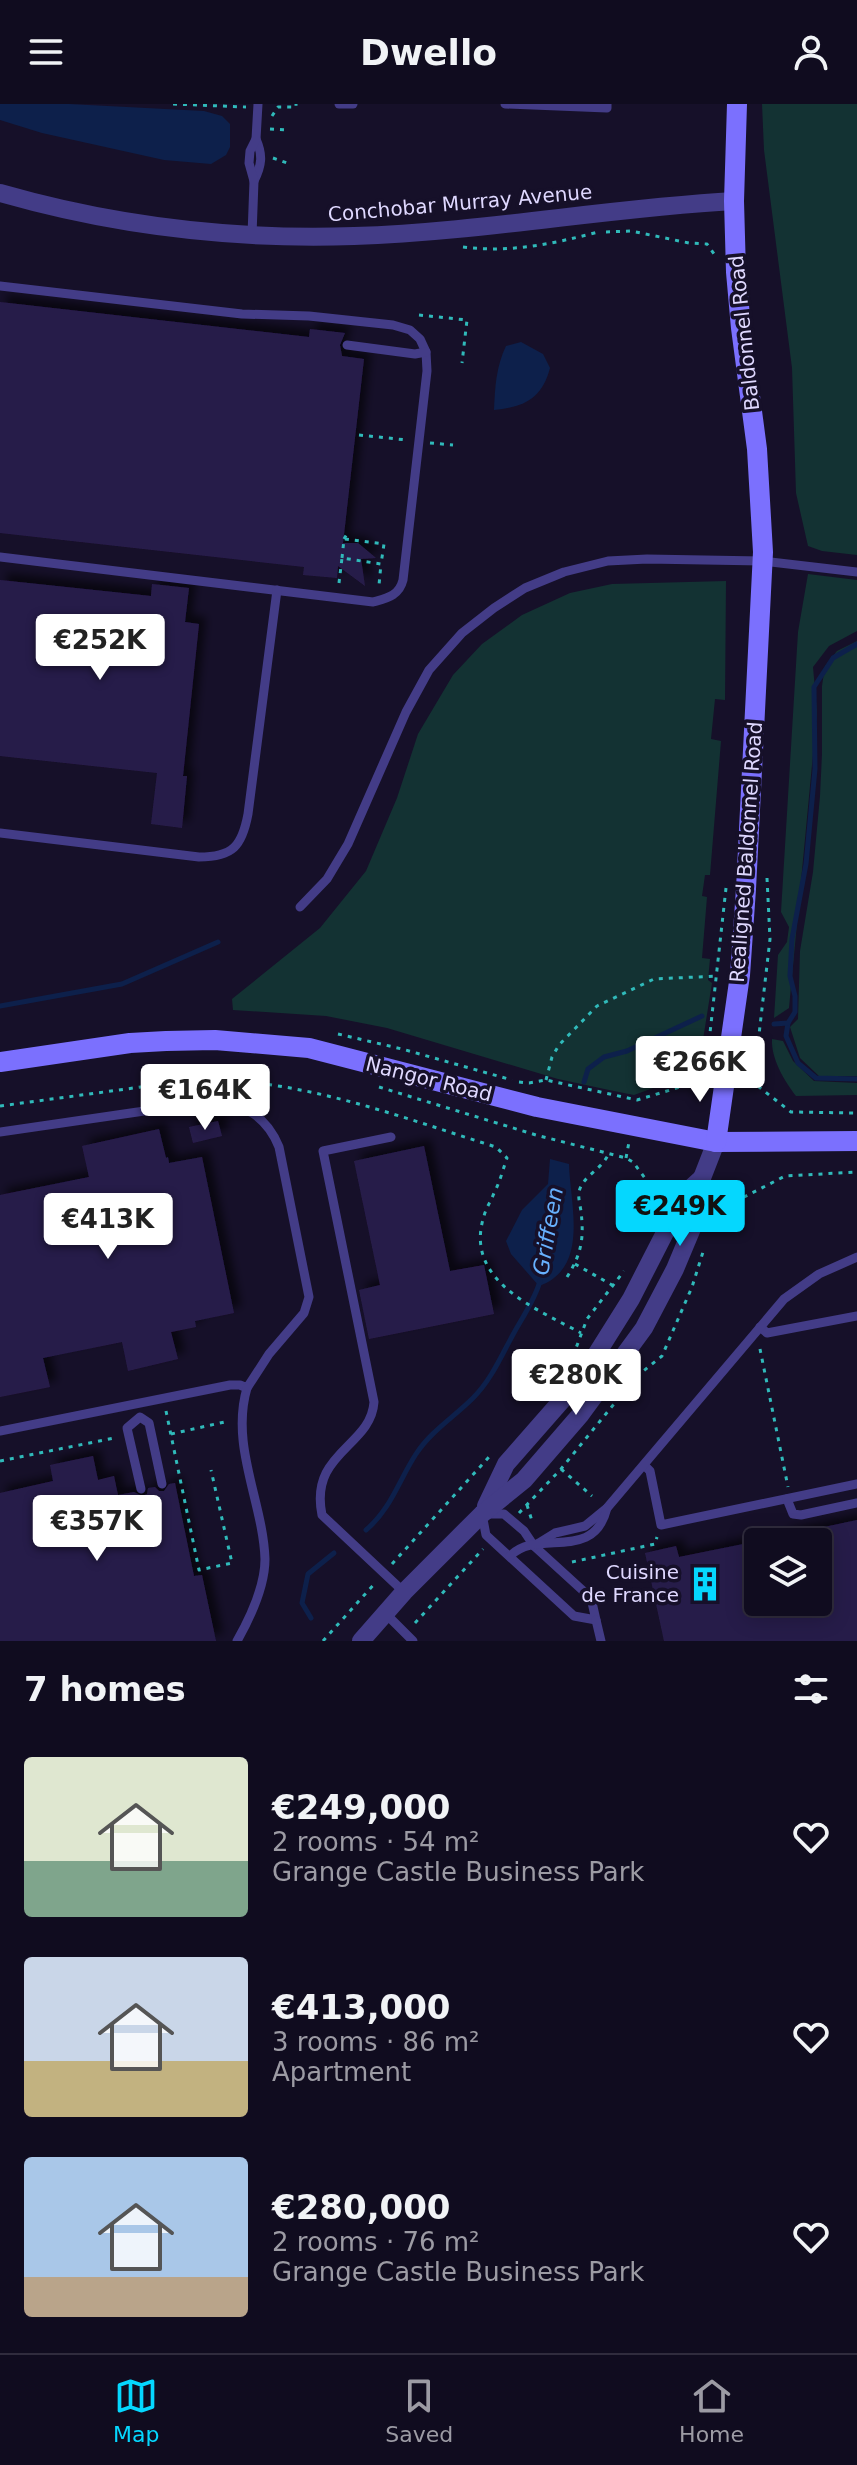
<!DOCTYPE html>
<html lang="en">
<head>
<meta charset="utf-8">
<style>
  :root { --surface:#100c1f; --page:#191528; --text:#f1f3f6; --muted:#9c9ba4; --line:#302c3d; --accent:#05d7fe }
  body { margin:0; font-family:"DejaVu Sans",sans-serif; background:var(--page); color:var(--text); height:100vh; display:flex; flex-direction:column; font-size:30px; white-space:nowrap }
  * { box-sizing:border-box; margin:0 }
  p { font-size:26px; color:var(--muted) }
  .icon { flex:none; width:44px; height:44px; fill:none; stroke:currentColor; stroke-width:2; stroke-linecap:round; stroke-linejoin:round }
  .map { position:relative; height:1537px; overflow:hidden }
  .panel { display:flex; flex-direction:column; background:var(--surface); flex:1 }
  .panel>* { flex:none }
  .controls { position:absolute; left:744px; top:1424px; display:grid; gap:16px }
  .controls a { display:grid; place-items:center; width:88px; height:88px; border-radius:8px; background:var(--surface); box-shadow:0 4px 20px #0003,0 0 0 2px var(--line); font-size:40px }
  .price { position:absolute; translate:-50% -68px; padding:0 18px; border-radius:8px; background:#fff; color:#222; font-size:26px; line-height:52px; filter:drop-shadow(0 2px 4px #0008) }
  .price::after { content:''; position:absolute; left:50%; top:48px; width:24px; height:18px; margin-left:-12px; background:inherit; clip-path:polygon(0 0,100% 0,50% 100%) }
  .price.current { background:var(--accent); color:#111 }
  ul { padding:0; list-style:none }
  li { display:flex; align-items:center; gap:24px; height:200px; padding:0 24px }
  li span { display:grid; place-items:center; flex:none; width:224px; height:160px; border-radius:8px; color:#555 }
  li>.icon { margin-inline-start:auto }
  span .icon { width:96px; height:96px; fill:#fffc; stroke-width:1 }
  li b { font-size:34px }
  h2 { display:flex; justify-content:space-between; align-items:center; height:96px; padding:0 24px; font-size:34px }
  header { display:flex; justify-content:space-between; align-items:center; height:104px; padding:0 24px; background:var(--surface); font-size:36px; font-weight:600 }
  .dock { display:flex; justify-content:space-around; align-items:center; height:112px; border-top:2px solid var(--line); background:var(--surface); font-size:22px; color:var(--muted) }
  .dock a { display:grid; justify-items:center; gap:4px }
  .dock .current { color:var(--accent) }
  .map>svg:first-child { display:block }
</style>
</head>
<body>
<header><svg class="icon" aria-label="menu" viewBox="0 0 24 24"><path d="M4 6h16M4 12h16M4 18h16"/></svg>Dwello<svg class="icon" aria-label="person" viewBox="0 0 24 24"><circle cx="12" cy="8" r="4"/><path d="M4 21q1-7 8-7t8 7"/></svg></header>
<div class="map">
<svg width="857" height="1537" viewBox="0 0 857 1537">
  <defs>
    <filter id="shadow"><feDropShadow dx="7" dy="-7" stdDeviation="4" flood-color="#0009"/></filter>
  </defs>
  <rect width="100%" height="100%" fill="#161029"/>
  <g fill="#133233">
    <path d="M762 0H857V451L822 447 808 442 796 389 792 264 764 46Z"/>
    <path d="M808 470 857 476V527L829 542 813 563 817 608 789 904 774 914 778 851 787 838 789 823 781 808 798 528Z"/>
    <path d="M726 477 725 596 715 595 711 635 721 637 710 771H705L702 792 707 793 702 854 710 855 708 876 712 879 698 967 685 973 672 969 662 972 656 983 634 991 609 986 558 975 387 924 326 912 233 906 232 895 320 824 366 767 397 694 418 630 453 571 482 540 522 511 570 489 612 480Z"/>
    <path d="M857 537V972H819L800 954 790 923 798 915 800 847 813 768 820 692 822 650V582L825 562 837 547Z"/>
    <path d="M772 935 783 937 793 957 814 977 857 979V991L796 992C784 976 771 955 772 935Z"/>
  </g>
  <g fill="#0d204b">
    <path d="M0 0H69L204 7 222 12 230 20V43L226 51 211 60 164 56 42 29 0 16Z"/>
    <path d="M521 238 543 250 550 264C542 294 525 303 494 306 495 283 496 263 506 242Z"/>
    <path d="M550 1055 569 1060C570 1100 590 1164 539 1182L511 1150 506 1137 522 1106 548 1080Z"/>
  </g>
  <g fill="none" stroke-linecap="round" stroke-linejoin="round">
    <g stroke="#0d204b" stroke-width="5">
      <path d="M0 902 122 880 218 838"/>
      <path d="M788 919 786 932 798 959 816 974 857 975"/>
      <path d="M774 920 788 919 795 908V892L790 872 792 835 806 760 815 665 814 583 833 554 857 540"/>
      <path d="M584 978 588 965 604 953 627 947 702 912"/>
      <path d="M366 1426C391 1405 399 1376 416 1350 431 1327 454 1313 473 1294 492 1275 502 1250 515 1227 524 1211 535 1195 540 1177"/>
      <path d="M311 1514 302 1499 308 1470 334 1449"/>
    </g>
  </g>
  <g fill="#281c4a" filter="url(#shadow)">
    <path d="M0 198 309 233 310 225 345 229 340 241 342 252 364 255 343 439H358L376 454 361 455 365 482 338 462 337 474 303 471 304 463 0 429Z"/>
    <path d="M0 476 151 492 152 480 189 484 185 518 199 520 183 672H187L182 724 151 720 157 669 0 652Z"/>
    <path d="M218 1017 222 1032 193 1039 189 1023Z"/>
    <path d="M159 1025 166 1054 168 1053 169 1059 202 1053 234 1209 195 1217 196 1223 171 1228 178 1255 128 1267 122 1238 43 1254 50 1283 0 1293V1091L89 1073 82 1042Z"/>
    <path d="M424 1042 450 1167 484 1161 494 1210 369 1235 359 1186 380 1181 354 1057Z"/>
    <path d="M93 1352 98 1376 114 1372 118 1391 134 1388 142 1392 147 1390 148 1384 155 1383 159 1387H164L169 1380 175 1379 194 1472 202 1471 216 1537H0V1389L53 1377 50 1361Z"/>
    <path d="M857 1416V1537H664L645 1449 676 1442 679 1453 758 1437V1498H818V1438H783L782 1432Z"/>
  </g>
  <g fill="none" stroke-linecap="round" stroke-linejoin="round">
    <g stroke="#30baba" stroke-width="3" stroke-dasharray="4 6" stroke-linecap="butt">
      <path d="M173 0 246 3"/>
      <path d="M272 12 278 3H296V0"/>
      <path d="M270 25 288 26"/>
      <path d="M273 54 287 59"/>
      <path d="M606 128 631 127 689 139 707 140 717 154"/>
      <path d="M463 143C511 149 552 140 598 128"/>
      <path d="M419 211 467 216 462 259"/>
      <path d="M359 331 407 336"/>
      <path d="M430 339 453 341"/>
      <path d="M344 435 348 428"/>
      <path d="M342 454 344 435 384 440 381 460"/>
      <path d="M339 479 342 454 381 460 379 481"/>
      <path d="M767 774 770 835 754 974 759 983 791 1008 857 1009"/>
      <path d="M338 930 402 945 512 976"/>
      <path d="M708 947 726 784"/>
      <path d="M546 976 552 953 559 941 597 902 654 875 718 872"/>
      <path d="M519 978 529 979 546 976 637 996 690 980 706 966"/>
      <path d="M379 983 536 1031 626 1054 633 1058 661 1096"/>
      <path d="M0 1002 193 976C298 973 397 1012 496 1043L507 1054C503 1065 500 1078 494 1089 491 1097 486 1104 484 1112 463 1177 537 1205 581 1229"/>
      <path d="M626 1054 629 1038"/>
      <path d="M717 1107 785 1072 857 1068"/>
      <path d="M575 1160 612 1181"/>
      <path d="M567 1173C582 1149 584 1134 581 1107 580 1101 578 1093 579 1088 582 1072 602 1066 609 1049"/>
      <path d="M760 1245 788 1383"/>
      <path d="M573 1252 587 1215 624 1167"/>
      <path d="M166 1307 199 1466 232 1459 211 1366"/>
      <path d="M171 1330 229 1317"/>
      <path d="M0 1357 114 1334"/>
      <path d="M561 1365 592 1392"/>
      <path d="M527 1401 532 1417"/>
      <path d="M519 1409 561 1365 636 1273 662 1252 692 1183 703 1148"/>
      <path d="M572 1458 655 1440 657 1433"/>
      <path d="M392 1460 489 1353"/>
      <path d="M415 1519 483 1445"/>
      <path d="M323 1537 376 1478"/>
    </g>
    <g stroke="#433c87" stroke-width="9">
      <path d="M339 0H353"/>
      <path d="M505 0 607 4V0"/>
      <path d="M254 77C262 61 263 51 256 35"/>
      <path d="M252 131 254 77 249 59 250 47 256 35 258 0"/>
      <path d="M0 182 242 210 309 212 393 221 410 226 420 235 426 248 427 267 403 476C399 492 387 494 373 498L0 453"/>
      <path d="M347 241 415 250 426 248"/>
      <path d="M0 729 199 753C233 753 242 742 248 710L277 486"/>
      <path d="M300 803 327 775 348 740 406 608 429 566 462 529 494 504 525 484 564 468 608 457 647 455 762 457 857 468"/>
      <path d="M0 1028 213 997C245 1000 267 1013 279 1043L309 1193 304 1209 269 1250 247 1284 240 1281H230L0 1327"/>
      <path d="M391 1033 323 1047 374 1298C371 1343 309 1348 322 1411L404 1488"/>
      <path d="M760 1223 767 1229 857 1212"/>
      <path d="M644 1361 650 1367 661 1421 857 1380"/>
      <path d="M141 1385 127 1324 140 1313 149 1319 162 1380"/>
      <path d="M787 1395 793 1410 801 1411 857 1399"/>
      <path d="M482 1410H504L524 1427 534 1442 591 1494 596 1516 574 1512 486 1431Z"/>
      <path d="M534 1442 555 1429 585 1422 607 1404 784 1195 819 1170 857 1153"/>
      <path d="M510 1452C538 1423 593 1460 607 1404"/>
      <path d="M386 1510 413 1537"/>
      <path d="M596 1516 601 1537"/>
      <path d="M237 1537C250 1514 265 1483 265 1455 263 1398 230 1342 247 1284"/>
    </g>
    <g stroke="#433c87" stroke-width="18">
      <path d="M0 89C115 122 235 136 354 132 481 128 607 104 734 97"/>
      <path d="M486 1402 506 1360 563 1295 589 1262 631 1195 674 1111 680 1094 702 1074"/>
      <path d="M361 1537 404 1488 482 1410 524 1376 581 1310 644 1224 675 1165 693 1122 700 1102 702 1074 716 1038"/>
    </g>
    <g stroke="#7b70fe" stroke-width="20">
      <path d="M0 958 130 939 166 937 215 936 309 944 537 1003 716 1038 857 1037"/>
      <path d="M716 1038 740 871 746 785 763 448 757 345 741 224 736 168 734 97 737 0"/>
    </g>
  </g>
  <defs>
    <g id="building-bare" transform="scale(2.76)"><path d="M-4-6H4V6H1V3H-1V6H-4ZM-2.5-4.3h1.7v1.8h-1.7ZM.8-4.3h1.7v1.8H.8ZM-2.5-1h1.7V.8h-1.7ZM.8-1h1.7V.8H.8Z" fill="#05d7fe" stroke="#161029" stroke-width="2.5" paint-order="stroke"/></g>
  </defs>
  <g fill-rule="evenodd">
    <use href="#building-bare" x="705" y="1480"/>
  </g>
  <g text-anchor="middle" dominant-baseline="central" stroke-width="7" stroke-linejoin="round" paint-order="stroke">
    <g font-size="20" fill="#dfd8ff" stroke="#161029">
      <text transform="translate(460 99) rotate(-5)">Conchobar Murray Avenue</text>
      <text transform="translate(744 229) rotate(-96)">Baldonnel Road</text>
      <text transform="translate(746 748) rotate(-86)">Realigned Baldonnel Road</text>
      <text transform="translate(429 975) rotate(14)">Nangor Road</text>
    </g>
    <g font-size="20" fill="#dfd8ff" stroke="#161029" text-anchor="end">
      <text x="679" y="1468">Cuisine<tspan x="679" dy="23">de France</tspan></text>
    </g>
    <g font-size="22" font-style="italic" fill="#67b0fe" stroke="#161029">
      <text transform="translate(548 1127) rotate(-80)">Griffeen</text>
    </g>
  </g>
</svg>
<div class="controls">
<a><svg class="icon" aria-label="layers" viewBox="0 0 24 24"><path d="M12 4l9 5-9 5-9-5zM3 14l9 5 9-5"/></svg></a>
</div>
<b class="price" style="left:100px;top:578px">€252K</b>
<b class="price" style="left:700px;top:1000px">€266K</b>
<b class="price" style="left:205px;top:1028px">€164K</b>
<b class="price current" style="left:680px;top:1144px">€249K</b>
<b class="price" style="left:108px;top:1157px">€413K</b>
<b class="price" style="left:576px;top:1313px">€280K</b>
<b class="price" style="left:97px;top:1459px">€357K</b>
</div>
<section class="panel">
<h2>7 homes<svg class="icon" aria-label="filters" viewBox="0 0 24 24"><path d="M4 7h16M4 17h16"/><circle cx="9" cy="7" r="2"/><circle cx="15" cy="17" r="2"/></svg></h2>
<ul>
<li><span style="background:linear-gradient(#dfe7d0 65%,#7fa58c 0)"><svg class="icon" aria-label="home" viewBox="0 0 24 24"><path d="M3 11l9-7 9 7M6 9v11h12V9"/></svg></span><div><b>€249,000</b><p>2 rooms · 54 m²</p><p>Grange Castle Business Park</p></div><svg class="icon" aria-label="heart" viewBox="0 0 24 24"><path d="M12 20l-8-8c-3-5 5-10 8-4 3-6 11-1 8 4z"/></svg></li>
<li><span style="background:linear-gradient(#c9d6e8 65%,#c2b280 0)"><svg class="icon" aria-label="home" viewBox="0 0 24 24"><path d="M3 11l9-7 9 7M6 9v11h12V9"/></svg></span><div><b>€413,000</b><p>3 rooms · 86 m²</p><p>Apartment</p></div><svg class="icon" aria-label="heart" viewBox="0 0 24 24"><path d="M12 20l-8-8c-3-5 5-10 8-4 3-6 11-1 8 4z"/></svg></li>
<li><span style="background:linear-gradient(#a9c7e8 75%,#b9a48a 0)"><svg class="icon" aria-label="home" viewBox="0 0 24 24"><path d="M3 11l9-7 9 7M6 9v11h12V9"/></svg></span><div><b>€280,000</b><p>2 rooms · 76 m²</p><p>Grange Castle Business Park</p></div><svg class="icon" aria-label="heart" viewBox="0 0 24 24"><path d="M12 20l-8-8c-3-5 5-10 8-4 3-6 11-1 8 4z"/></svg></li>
</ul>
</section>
<nav class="dock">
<a class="current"><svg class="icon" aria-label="map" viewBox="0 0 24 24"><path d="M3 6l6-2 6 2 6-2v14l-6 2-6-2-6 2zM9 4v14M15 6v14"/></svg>Map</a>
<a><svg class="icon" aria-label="saved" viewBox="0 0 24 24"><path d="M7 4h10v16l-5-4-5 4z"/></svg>Saved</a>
<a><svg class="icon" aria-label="home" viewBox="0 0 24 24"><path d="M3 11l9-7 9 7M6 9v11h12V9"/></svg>Home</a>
</nav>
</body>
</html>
